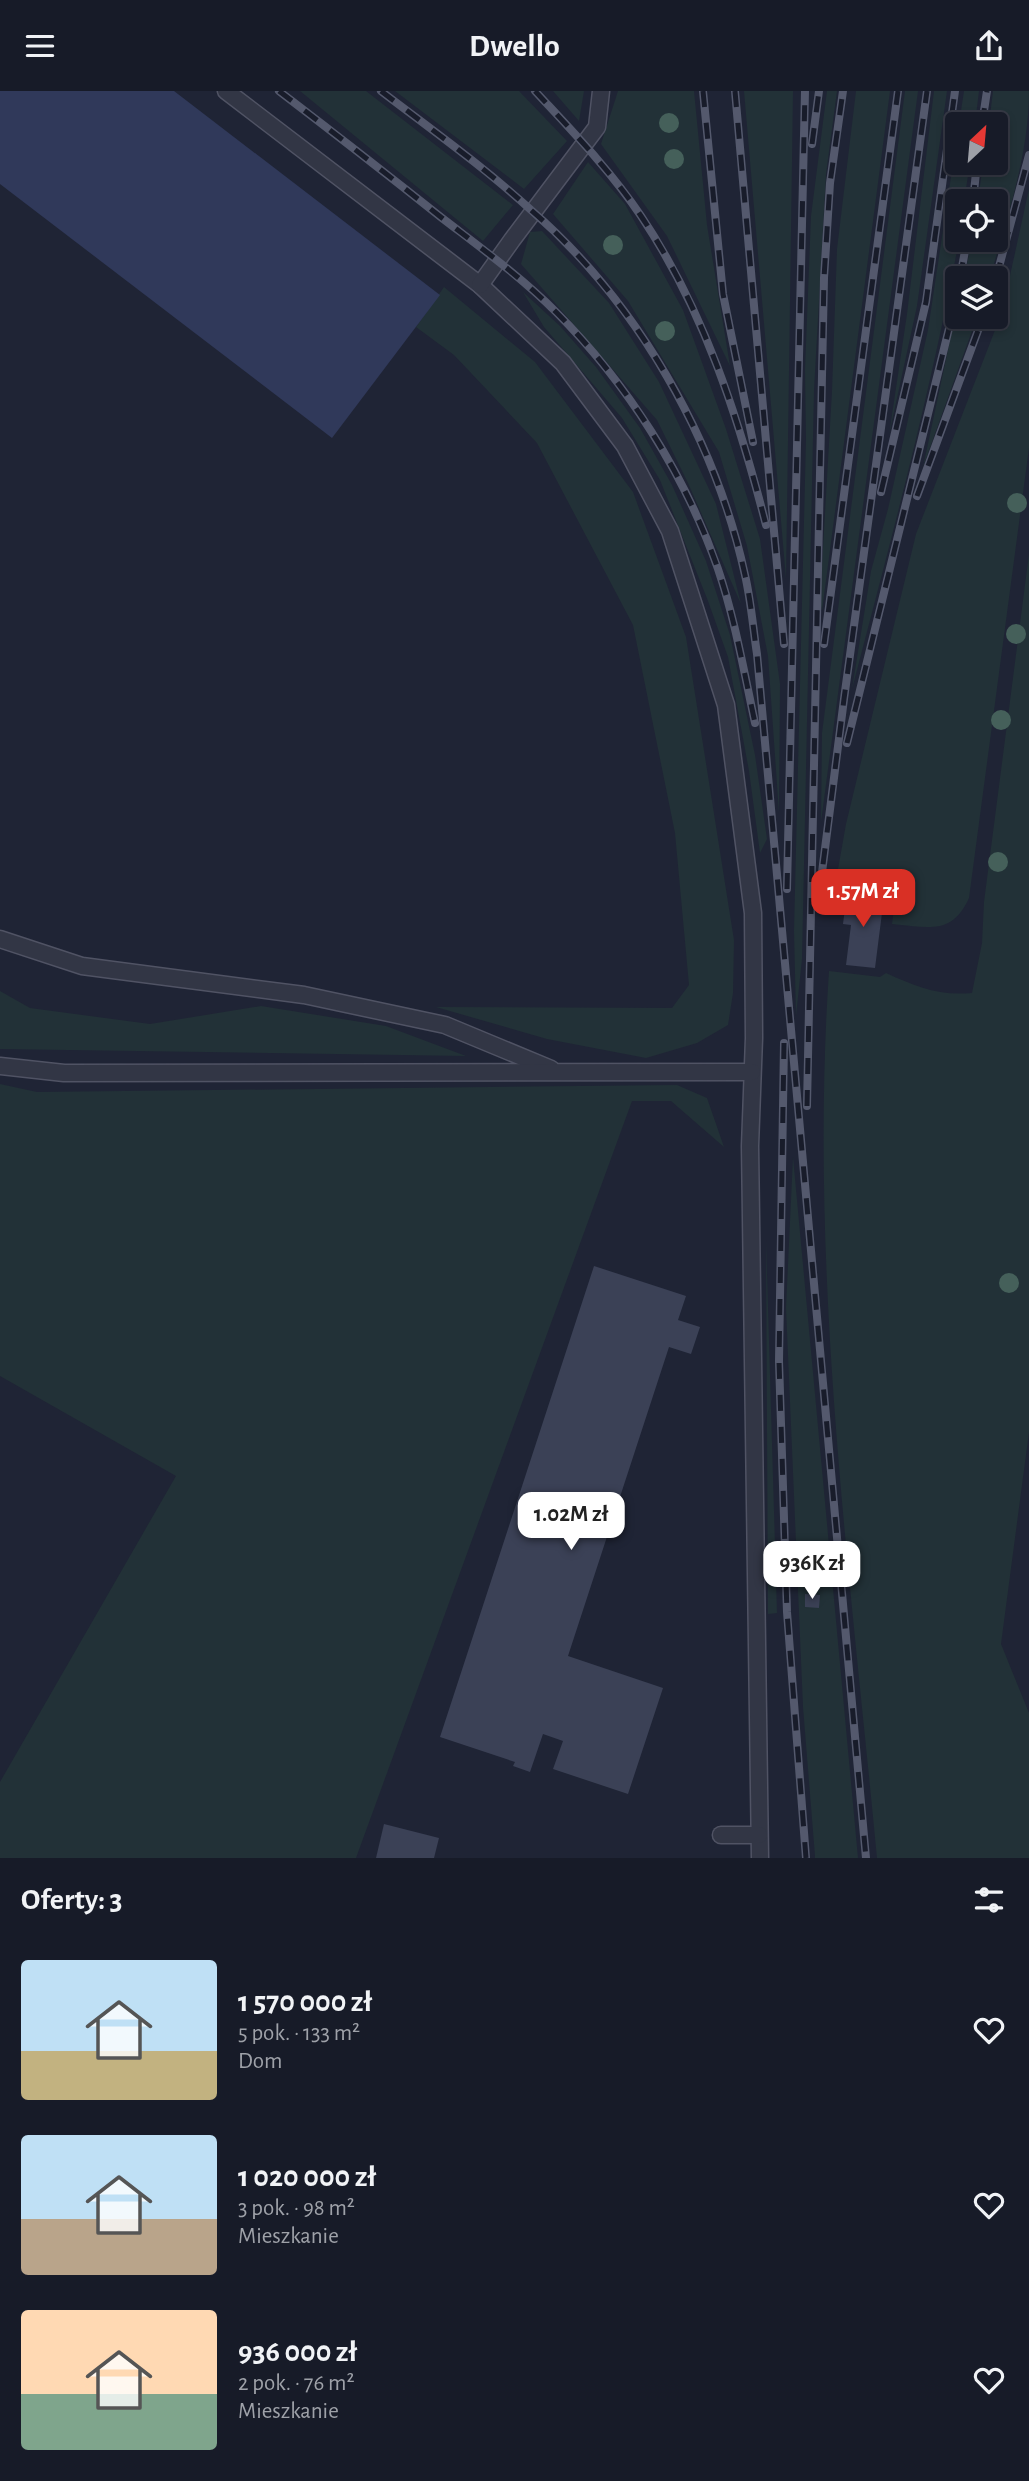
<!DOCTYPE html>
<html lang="pl">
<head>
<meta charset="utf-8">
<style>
  :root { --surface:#171b28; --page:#202430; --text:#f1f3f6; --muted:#9ea1a8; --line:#363945; --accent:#d93025 }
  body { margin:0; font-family:"Alegreya Sans",sans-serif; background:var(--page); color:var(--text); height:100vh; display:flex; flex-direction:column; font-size:26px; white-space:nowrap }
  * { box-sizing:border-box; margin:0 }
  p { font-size:23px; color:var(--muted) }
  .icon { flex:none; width:38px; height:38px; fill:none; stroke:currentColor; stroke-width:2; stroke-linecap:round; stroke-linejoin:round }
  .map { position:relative; height:1767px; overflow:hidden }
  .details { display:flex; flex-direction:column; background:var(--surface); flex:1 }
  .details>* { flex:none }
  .needle { width:46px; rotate:26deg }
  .buttons { position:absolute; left:945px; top:21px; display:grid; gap:14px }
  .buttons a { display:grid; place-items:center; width:63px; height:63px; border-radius:7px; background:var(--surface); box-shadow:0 4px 10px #0003,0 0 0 2px var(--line); font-size:35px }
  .price { position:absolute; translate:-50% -60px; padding:0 16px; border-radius:14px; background:#fff; color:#222; font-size:23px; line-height:46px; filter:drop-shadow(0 2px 4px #0008) }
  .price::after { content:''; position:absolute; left:50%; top:42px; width:21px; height:16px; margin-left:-10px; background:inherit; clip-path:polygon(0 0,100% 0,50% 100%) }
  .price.on { background:var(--accent); color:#fff }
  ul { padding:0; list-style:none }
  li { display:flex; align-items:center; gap:21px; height:175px; padding:0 21px }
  li span { display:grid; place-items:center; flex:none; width:196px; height:140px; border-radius:7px; color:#555 }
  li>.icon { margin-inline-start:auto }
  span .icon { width:84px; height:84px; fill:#fffc; stroke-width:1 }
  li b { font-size:30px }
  h2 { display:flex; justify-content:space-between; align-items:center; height:84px; padding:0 21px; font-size:30px }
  header { display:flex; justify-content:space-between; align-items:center; height:91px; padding:0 21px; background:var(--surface); font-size:32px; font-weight:700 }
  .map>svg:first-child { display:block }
</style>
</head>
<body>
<header><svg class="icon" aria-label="menu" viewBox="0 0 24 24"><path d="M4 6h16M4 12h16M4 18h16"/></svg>Dwello<svg class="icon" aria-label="share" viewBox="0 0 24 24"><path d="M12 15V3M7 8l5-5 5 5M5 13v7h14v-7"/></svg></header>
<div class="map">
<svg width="1029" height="1767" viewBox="0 0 1029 1767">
  <rect width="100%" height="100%" fill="#1f2435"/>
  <g fill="#223137">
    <path d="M300 0H366L513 114 483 150Z"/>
    <path d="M395 0H519L567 50 524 98Z"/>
    <path d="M553 0H584L579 30Z"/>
    <path d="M618 0H694L707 134 730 275 667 145 601 53Z"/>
    <path d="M744 0H793L786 488Z"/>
    <path d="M827 0H837L826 83 814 299 802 868 796 925 794 840 806 348 805 279 811 125Z"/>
    <path d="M856 0H890L822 520 820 510 832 300 837 158Z"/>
    <path d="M905 0H918L821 731 822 642Z"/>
    <path d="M934 0H947L917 215 889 344 907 223Z"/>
    <path d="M964 0H979L975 33H959Z"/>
    <path d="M993 0H1029C1029 64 1007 126 990 187H964L972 149H996V110H978L983 72H996V33H989Z"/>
    <path d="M957 46V72H970L964 110H957V149H959C931 300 891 449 852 598L871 480 888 418 928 239Z"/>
    <path d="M588 71 625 113 683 219 726 338 760 448 780 593 779 722 768 565 747 455 719 361 628 210 553 123Z"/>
    <path d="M1029 98V357L969 807C952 845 927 836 892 833L896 801 835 795 846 733 916 443 1002 221Z"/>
    <path d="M542 140 609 212 659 291 716 413 741 513 688 392 657 329 521 173 530 141Z"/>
    <path d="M444 196 535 271 633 401 686 546 734 849 733 902 728 934 697 952 646 967 547 948 436 916 672 917 689 894 675 742 633 534 537 352 454 264 416 236Z"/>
    <path d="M523 201 560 235 596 276 640 337 672 394 706 470 730 544 755 664 767 748 760 762 749 680 728 566 708 510 660 389 622 327 544 236Z"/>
    <path d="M957 217V226H977L923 376Z"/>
    <path d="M1029 463V1341L1001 1553 1029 1622V1767H877C849 1473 809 1176 829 880L880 886 886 882C917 896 938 905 972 902L982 852 984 811Z"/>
    <path d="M0 900 30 917 150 933 261 915 386 935 466 965 0 958Z"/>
    <path d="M0 993 37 1001 677 994 707 1007 724 1056 671 1010H632L356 1767H0V1691L176 1385 0 1285Z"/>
    <path d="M793 1066 858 1767H815V1765L803 1616 786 1217Z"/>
    <path d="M766 1148 777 1522 768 1523Z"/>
  </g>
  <path fill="#30395a" d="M0 0H174L440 204 332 347 0 93Z"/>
  <g fill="#3b4156">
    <path d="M847 802 884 806 875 877 846 874 851 834 843 833Z"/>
    <path d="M594 1175 686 1205 678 1229 700 1236 691 1263 669 1256 568 1565 663 1597 628 1703 553 1678 563 1650 543 1643 530 1681 513 1675 515 1671 440 1646Z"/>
    <path d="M805 1503 820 1504 819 1517 805 1516Z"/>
    <path d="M384 1733 439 1747 434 1767H376Z"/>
  </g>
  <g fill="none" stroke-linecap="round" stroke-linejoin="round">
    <g stroke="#505364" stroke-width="19">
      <g id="lane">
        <path d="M226 0 480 194 563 272 625 355 670 440 726 614 753 822 754 947 750 1055 760 1767"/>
        <path d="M480 194 512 149 597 36 601 0"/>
        <path d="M0 848 82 875 304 904 445 934 551 978"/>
        <path d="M0 975 64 982 752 981"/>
        <path d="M721 1744H759"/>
      </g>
    </g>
    <use href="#lane" stroke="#323645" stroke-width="16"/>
    <g stroke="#54596d" stroke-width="8">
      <g id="rail">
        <path d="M279 0C334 42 388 84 442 127 481 157 521 186 556 221 627 292 685 383 718 478 735 528 744 581 755 632"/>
        <path d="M381 0C432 39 484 76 531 119 637 211 715 347 745 484 751 510 753 537 757 563L866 1767"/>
        <path d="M535 0C572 40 611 80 641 125 704 219 738 325 766 434"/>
        <path d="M703 0 723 203 753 351"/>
        <path d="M735 0 784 553"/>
        <path d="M982 33 987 0"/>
        <path d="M812 53 819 0"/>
        <path d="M973 110 977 72"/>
        <path d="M960 187 967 149"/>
        <path d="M996 187 1029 64"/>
        <path d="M881 401 926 211 955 0"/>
        <path d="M917 405 983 226"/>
        <path d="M824 553 898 0"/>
        <path d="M847 652 957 205"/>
        <path d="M787 798 805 0"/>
        <path d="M819 805 844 608 927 0"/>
        <path d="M784 952 779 1270 787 1521 806 1767"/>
        <path d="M807 1015 824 187 830 92 843 0"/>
      </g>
    </g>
    <use href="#rail" stroke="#181c2a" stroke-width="5" stroke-dasharray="16" stroke-linecap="butt"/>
  </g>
  <g fill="#45605a">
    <circle cx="669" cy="32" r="10"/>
    <circle cx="674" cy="68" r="10"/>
    <circle cx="613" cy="154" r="10"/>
    <circle cx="665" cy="240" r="10"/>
    <circle cx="1017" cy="412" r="10"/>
    <circle cx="1016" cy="543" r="10"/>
    <circle cx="1001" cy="629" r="10"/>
    <circle cx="998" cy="771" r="10"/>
    <circle cx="1009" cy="1192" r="10"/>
  </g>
</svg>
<div class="buttons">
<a><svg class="needle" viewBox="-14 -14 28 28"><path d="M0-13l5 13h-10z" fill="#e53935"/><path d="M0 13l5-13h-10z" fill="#9ea1a8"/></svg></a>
<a><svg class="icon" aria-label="locate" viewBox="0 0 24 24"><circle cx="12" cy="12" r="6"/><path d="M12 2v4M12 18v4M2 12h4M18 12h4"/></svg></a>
<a><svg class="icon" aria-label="layers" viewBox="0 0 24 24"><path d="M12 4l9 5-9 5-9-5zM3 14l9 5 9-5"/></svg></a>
</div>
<b class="price on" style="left:863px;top:838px">1.57M zł</b>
<b class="price" style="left:571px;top:1461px">1.02M zł</b>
<b class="price" style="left:812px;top:1510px">936K zł</b>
</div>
<section class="details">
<h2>Oferty: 3<svg class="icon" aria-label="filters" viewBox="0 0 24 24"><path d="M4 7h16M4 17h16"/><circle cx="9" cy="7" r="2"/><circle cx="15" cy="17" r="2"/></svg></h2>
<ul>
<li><span style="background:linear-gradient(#bfe0f5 65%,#c2b280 0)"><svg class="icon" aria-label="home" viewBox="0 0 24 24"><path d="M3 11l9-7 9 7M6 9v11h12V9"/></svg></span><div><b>1 570 000 zł</b><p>5 pok. · 133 m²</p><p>Dom</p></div><svg class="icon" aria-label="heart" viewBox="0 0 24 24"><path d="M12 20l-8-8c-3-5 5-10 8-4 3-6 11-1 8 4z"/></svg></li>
<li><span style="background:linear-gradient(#bfe0f5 60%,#b9a48a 0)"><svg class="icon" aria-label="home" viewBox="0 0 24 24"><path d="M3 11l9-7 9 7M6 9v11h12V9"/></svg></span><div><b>1 020 000 zł</b><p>3 pok. · 98 m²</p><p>Mieszkanie</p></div><svg class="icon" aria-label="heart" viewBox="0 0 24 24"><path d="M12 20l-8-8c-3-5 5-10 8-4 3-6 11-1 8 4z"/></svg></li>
<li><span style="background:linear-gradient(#ffd9b3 60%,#7fa58c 0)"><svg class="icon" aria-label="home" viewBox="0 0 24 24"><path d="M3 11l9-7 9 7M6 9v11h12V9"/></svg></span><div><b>936 000 zł</b><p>2 pok. · 76 m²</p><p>Mieszkanie</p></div><svg class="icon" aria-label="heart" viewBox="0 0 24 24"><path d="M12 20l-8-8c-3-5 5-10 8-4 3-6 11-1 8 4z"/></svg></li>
</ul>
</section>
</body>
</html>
